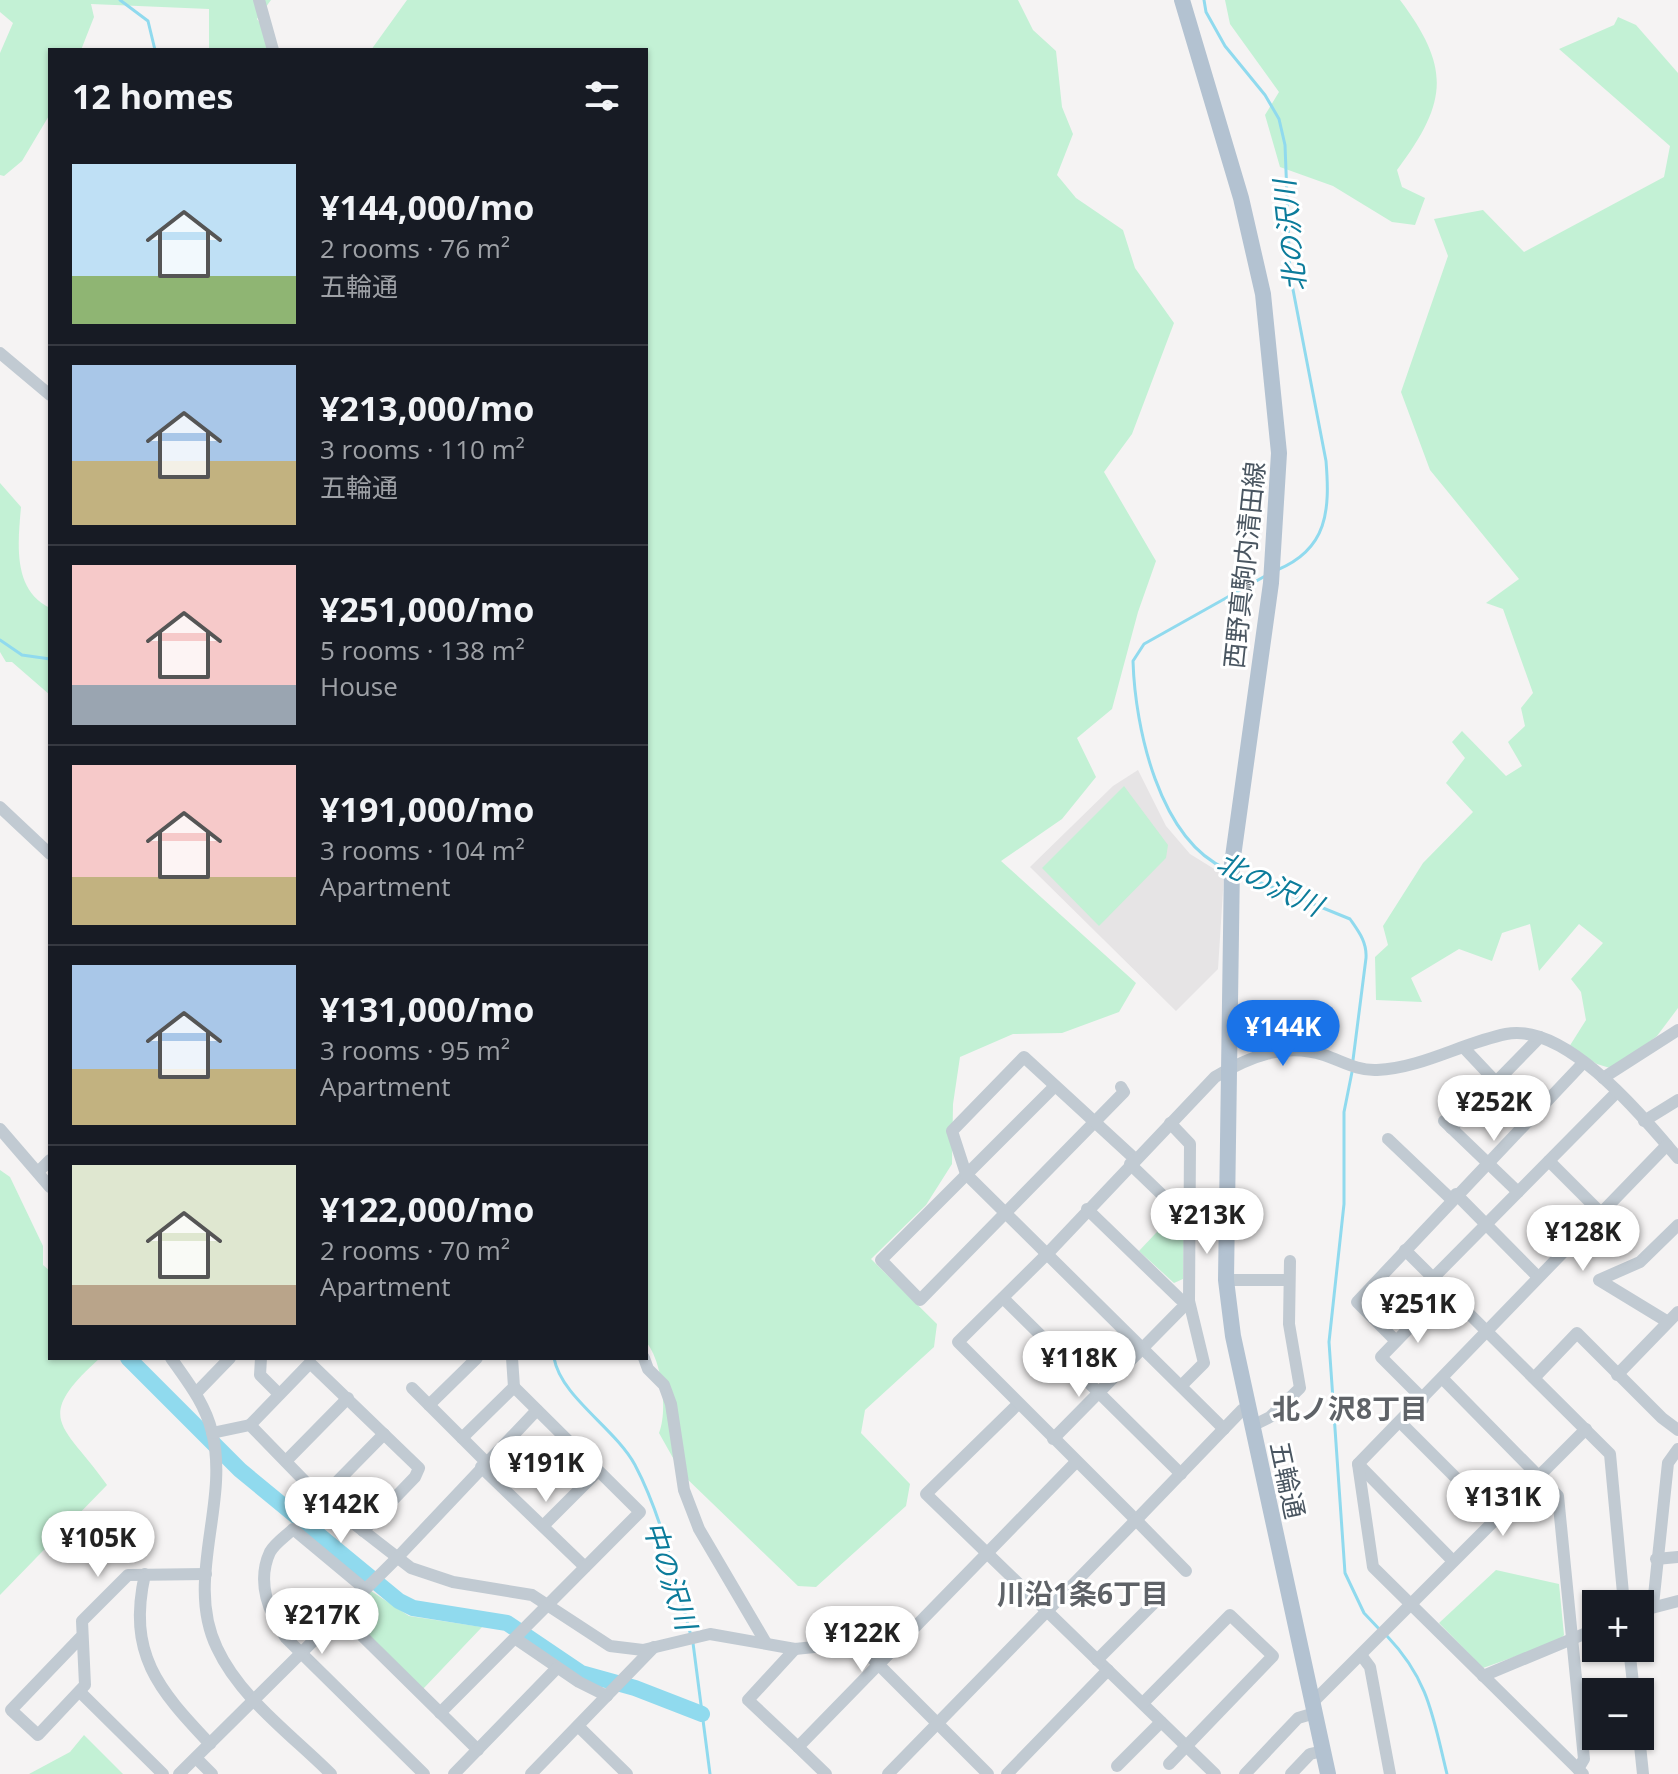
<!DOCTYPE html>
<html lang="en">
<head>
<meta charset="utf-8">
<style>
  :root { --surface:#171b24; --page:#20242c; --text:#f1f3f6; --muted:#9ea1a6; --line:#363941; --accent:#1a73e8 }
  body { margin:0; font-family:"Open Sans","Noto Sans JP",sans-serif; background:var(--page); color:var(--text); height:100vh; display:flex; flex-direction:column; font-size:30px; white-space:nowrap }
  * { box-sizing:border-box; margin:0 }
  p { font-size:26px; color:var(--muted) }
  .icon { flex:none; width:44px; height:44px; fill:none; stroke:currentColor; stroke-width:2; stroke-linecap:round; stroke-linejoin:round }
  .map { position:relative; flex:1; overflow:hidden }
  .panel { position:absolute; left:48px; top:48px; width:600px; height:1312px; display:flex; flex-direction:column; background:var(--surface); border-radius:0px; box-shadow:0 2px 6px #0004 }
  .panel>* { flex:none }
  .buttons { position:absolute; left:1582px; top:1590px; display:grid; gap:16px }
  .buttons a { display:grid; place-items:center; width:72px; height:72px; border-radius:0px; background:var(--surface); box-shadow:0 2px 6px #0004; font-size:40px }
  .price { position:absolute; translate:-50% -68px; padding:0 18px; border-radius:28px; background:#fff; color:#222; font-size:26px; line-height:52px; filter:drop-shadow(0 2px 4px #0008) }
  .price::after { content:''; position:absolute; left:50%; top:48px; width:24px; height:18px; margin-left:-12px; background:inherit; clip-path:polygon(0 0,100% 0,50% 100%) }
  .price.current { background:var(--accent); color:#fff }
  ul { padding:0; list-style:none }
  li { display:flex; align-items:center; gap:24px; height:200px; padding:0 24px }
  li+li { border-top:2px solid var(--line) }
  li span { display:grid; place-items:center; flex:none; width:224px; height:160px; border-radius:0px; color:#555 }
  li>.icon { margin-inline-start:auto }
  span .icon { width:96px; height:96px; fill:#fffc; stroke-width:1 }
  li b { font-size:34px }
  h2 { display:flex; justify-content:space-between; align-items:center; height:96px; padding:0 24px; font-size:34px }
  .map>svg:first-child { display:block }
</style>
</head>
<body>
<div class="map">
<svg width="1678" height="1774" viewBox="0 0 1678 1774">
  <rect width="100%" height="100%" fill="#f5f3f3"/>
  <path fill="#e6e4e5" d="M1138 770 1166 826 1190 854 1224 875 1218 969 1176 1011 1030 867 1113 786Z"/>
  <g fill="#c3f1d5">
    <path d="M0 0H271L257 19 280 50H209V9L91 4 94 17 81 50H50V114L22 161 4 176 0 175V53L13 23 0 12Z"/>
    <path d="M407 0H1018L1033 30 1056 51 1062 107 1073 134 1057 175 1076 198 1123 230 1135 268 1174 323 1132 434 1104 472 1156 561 1138 612 1112 709 1077 738 1096 777 1062 819 1001 861 1136 983 1119 1012 1062 1033 1013 1034 960 1057 953 1104 952 1164 926 1205 871 1259 937 1324 934 1347 865 1410 861 1433 910 1484 906 1506 816 1587 798 1586 682 1474 659 1433C668 1411 662 1360 646 1342V50H371Z"/>
    <path d="M1225 0H1400C1451 68 1448 102 1397 170L1402 187 1425 198 1415 225 1392 222 1333 186 1280 167 1265 115 1279 92 1230 24Z"/>
    <path d="M1618 17 1636 25 1678 73V1008L1657 1036 1613 1069 1597 1064 1569 1047 1586 1020 1581 992 1571 979 1603 943 1579 924 1539 971 1530 924 1502 933 1492 961 1459 949 1411 978 1422 1002 1376 1000 1375 957 1388 945 1383 926 1423 863 1473 812 1446 783 1465 758 1452 742 1462 731 1506 776 1522 766 1508 742 1525 726 1521 708 1533 693 1503 609 1486 603 1519 579 1430 470 1401 392 1448 256 1434 219 1483 210 1524 252 1664 177 1670 146 1559 49 1614 25Z"/>
    <path d="M0 483 21 507C18 542 12 590 50 608V695L12 662H6L0 652Z"/>
    <path d="M1124 786 1168 845 1166 858 1099 926 1042 868Z"/>
    <path d="M0 1170 10 1177 43 1246V1265L50 1271V1358H100C31 1420 64 1424 107 1485L0 1595Z"/>
    <path d="M1171 1217 1184 1229 1183 1279 1174 1283 1139 1251Z"/>
    <path d="M1496 1570 1559 1584 1564 1635 1559 1641 1483 1668 1439 1623Z"/>
    <path d="M371 1591 409 1616 482 1627 423 1689 347 1613Z"/>
    <path d="M84 1735 123 1774H29L70 1752Z"/>
  </g>
  <g fill="none" stroke-linecap="round" stroke-linejoin="round">
    <g stroke="#90daee" stroke-width="3">
      <path d="M120 0 148 21 155 50"/>
      <path d="M1204 0 1206 12 1225 46 1265 95 1279 119 1285 145 1290 274 1326 461C1330 510 1328 549 1277 570"/>
      <path d="M0 640 22 655 50 659"/>
      <path d="M1226 869C1159 839 1135 728 1133 661L1144 644 1267 575"/>
      <path d="M1237 873 1350 919C1359 932 1367 942 1366 958L1353 1060"/>
      <path d="M1352 1072 1344 1112V1204L1329 1342 1345 1573 1364 1613 1381 1631"/>
      <path d="M554 1358C561 1397 615 1428 635 1465 662 1516 676 1580 691 1636"/>
      <path d="M1387 1636C1429 1680 1433 1717 1447 1774"/>
      <path d="M693 1643 710 1774"/>
    </g>
    <path stroke="#90daee" stroke-width="16" d="M128 1358 240 1470 399 1601 413 1608 507 1623 581 1673 635 1688 702 1714"/>
    <g stroke="#c1cad2" stroke-width="12">
      <path d="M259 0 273 50"/>
      <path d="M0 353 50 395"/>
      <path d="M0 807 50 854"/>
      <path d="M1464 1048 1496 1082"/>
      <path d="M1603 1078 1678 1030"/>
      <path d="M1055 1086 881 1260 920 1300 1124 1092 1121 1087"/>
      <path d="M1444 1121 1518 1192"/>
      <path d="M1644 1121 1678 1100"/>
      <path d="M1170 1123 1190 1144 1189 1301 1204 1363 1181 1386"/>
      <path d="M1451 1128 1540 1037"/>
      <path d="M0 1129 50 1187"/>
      <path d="M1388 1139 1451 1199"/>
      <path d="M1135 1159 1024 1057 952 1131 966 1174 1224 1429"/>
      <path d="M1549 1161 1601 1213"/>
      <path d="M1130 1164 1183 1215 1189 1216"/>
      <path d="M38 1172 50 1160"/>
      <path d="M1456 1194 1538 1277"/>
      <path d="M1405 1250 1610 1454 1624 1604"/>
      <path d="M1433 1278 1617 1092"/>
      <path d="M1226 1280H1288"/>
      <path d="M1003 1298 1181 1474"/>
      <path d="M1668 1322 1599 1280 1640 1262 1678 1225"/>
      <path d="M1396 1341 1357 1302 1584 1062"/>
      <path d="M171 1358C187 1381 205 1403 212 1432 230 1503 184 1580 217 1648 240 1698 293 1736 331 1774"/>
      <path d="M261 1358 260 1375 279 1394"/>
      <path d="M644 1358 648 1369 664 1385 671 1404 684 1490 699 1529 766 1643"/>
      <path d="M1617 1375 1678 1312"/>
      <path d="M1534 1378 1577 1333 1662 1418 1678 1430"/>
      <path d="M1443 1379 1558 1496 1584 1759 1578 1769"/>
      <path d="M412 1388 486 1462"/>
      <path d="M196 1393 230 1358"/>
      <path d="M1423 1399 1381 1357 1446 1290"/>
      <path d="M1018 1404 926 1494 1215 1774"/>
      <path d="M429 1405 477 1358"/>
      <path d="M1249 1408 1242 1410 1136 1520 958 1342 1048 1253 1215 1077C1249 1057 1284 1042 1324 1055 1342 1061 1357 1071 1377 1070 1422 1068 1462 1043 1506 1034 1566 1022 1643 1117 1678 1158"/>
      <path d="M1400 1422 1497 1519"/>
      <path d="M250 1425 310 1363 419 1468 415 1477 363 1531"/>
      <path d="M1252 1426 1270 1417 1300 1388 1289 1324 1290 1261"/>
      <path d="M212 1433 250 1425 321 1498 411 1568 453 1582 532 1595 610 1646 643 1650 710 1634 795 1649 843 1644 863 1649 988 1774"/>
      <path d="M462 1438 514 1387 512 1358"/>
      <path d="M1053 1439 1189 1301 1180 1299 1087 1209"/>
      <path d="M286 1461 348 1398"/>
      <path d="M1358 1464 1453 1561"/>
      <path d="M481 1467 585 1567"/>
      <path d="M321 1498 384 1434"/>
      <path d="M543 1526 598 1471"/>
      <path d="M1656 1559 1678 1557"/>
      <path d="M145 1574C127 1654 158 1689 210 1744"/>
      <path d="M365 1589 293 1529C286 1536 275 1543 270 1552 256 1582 269 1614 286 1638L424 1774"/>
      <path d="M1653 1605 1668 1463 1678 1449"/>
      <path d="M1640 1611 1678 1601"/>
      <path d="M340 1614 478 1750"/>
      <path d="M82 1636 11 1710 38 1735 85 1685 82 1621 128 1575 206 1574"/>
      <path d="M516 1639 579 1682 607 1696"/>
      <path d="M1629 1648 1634 1692"/>
      <path d="M795 1649 748 1700 798 1747"/>
      <path d="M1361 1655 1370 1667 1390 1774"/>
      <path d="M1097 1660 1153 1604"/>
      <path d="M1483 1676 1596 1629"/>
      <path d="M80 1692 163 1774"/>
      <path d="M1313 1702 1586 1429"/>
      <path d="M1143 1703 1230 1615 1273 1656 1169 1764"/>
      <path d="M440 1713 640 1512 514 1387"/>
      <path d="M578 1726 627 1774"/>
      <path d="M1639 1736 1643 1774"/>
      <path d="M196 1758 212 1774"/>
      <path d="M1117 1766 1161 1722"/>
      <path d="M179 1774 397 1558 537 1410"/>
      <path d="M454 1774 557 1668"/>
      <path d="M531 1774 654 1647"/>
      <path d="M826 1774 798 1747 1076 1462"/>
      <path d="M888 1774 1136 1520 1186 1571"/>
      <path d="M1007 1774 1108 1670"/>
      <path d="M1245 1774 1298 1718 1315 1713"/>
      <path d="M1291 1774 1310 1754 1323 1751"/>
      <path d="M1583 1774 1373 1567 1358 1464 1667 1145"/>
    </g>
    <path stroke="#b3c2d1" stroke-width="16" d="M1182 0 1241 198 1263 294 1279 453 1271 583 1232 864 1226 1280 1233 1336 1328 1774"/>
  </g>
  <g text-anchor="middle" dominant-baseline="central" stroke-width="6" stroke-linejoin="round" paint-order="stroke">
    <g font-size="26" fill="#4a5661" stroke="#fff">
      <text transform="translate(1244 565) rotate(-84)">西野真駒内清田線</text>
      <text transform="translate(1288 1480) rotate(78)">五輪通</text>
    </g>
    <g font-size="28" font-style="italic" fill="#0c7c9b" stroke="#fff">
      <text transform="translate(1289 236) rotate(-96)">北の沢川</text>
      <text transform="translate(1270 883) rotate(25)">北の沢川</text>
      <text transform="translate(671 1575) rotate(72)">中の沢川</text>
    </g>
    <g font-size="28" font-weight="bold" fill="#5f6368" stroke="#fff">
      <text x="1350" y="1408">北ノ沢8丁目</text>
      <text x="1083" y="1593">川沿1条6丁目</text>
    </g>
  </g>
</svg>
<div class="buttons">
<a>+</a>
<a>−</a>
</div>
<b class="price current" style="left:1283px;top:1068px">¥144K</b>
<b class="price" style="left:1494px;top:1143px">¥252K</b>
<b class="price" style="left:1207px;top:1256px">¥213K</b>
<b class="price" style="left:1583px;top:1273px">¥128K</b>
<b class="price" style="left:1418px;top:1345px">¥251K</b>
<b class="price" style="left:1079px;top:1399px">¥118K</b>
<b class="price" style="left:546px;top:1504px">¥191K</b>
<b class="price" style="left:1503px;top:1538px">¥131K</b>
<b class="price" style="left:341px;top:1545px">¥142K</b>
<b class="price" style="left:98px;top:1579px">¥105K</b>
<b class="price" style="left:322px;top:1656px">¥217K</b>
<b class="price" style="left:862px;top:1674px">¥122K</b>
<section class="panel">
<h2>12 homes<svg class="icon" aria-label="filters" viewBox="0 0 24 24"><path d="M4 7h16M4 17h16"/><circle cx="9" cy="7" r="2"/><circle cx="15" cy="17" r="2"/></svg></h2>
<ul>
<li><span style="background:linear-gradient(#bfe0f5 70%,#8fb573 0)"><svg class="icon" aria-label="home" viewBox="0 0 24 24"><path d="M3 11l9-7 9 7M6 9v11h12V9"/></svg></span><div><b>¥144,000/mo</b><p>2 rooms · 76 m²</p><p>五輪通</p></div></li>
<li><span style="background:linear-gradient(#a9c7e8 60%,#c2b280 0)"><svg class="icon" aria-label="home" viewBox="0 0 24 24"><path d="M3 11l9-7 9 7M6 9v11h12V9"/></svg></span><div><b>¥213,000/mo</b><p>3 rooms · 110 m²</p><p>五輪通</p></div></li>
<li><span style="background:linear-gradient(#f6c9c9 75%,#9aa5b1 0)"><svg class="icon" aria-label="home" viewBox="0 0 24 24"><path d="M3 11l9-7 9 7M6 9v11h12V9"/></svg></span><div><b>¥251,000/mo</b><p>5 rooms · 138 m²</p><p>House</p></div></li>
<li><span style="background:linear-gradient(#f6c9c9 70%,#c2b280 0)"><svg class="icon" aria-label="home" viewBox="0 0 24 24"><path d="M3 11l9-7 9 7M6 9v11h12V9"/></svg></span><div><b>¥191,000/mo</b><p>3 rooms · 104 m²</p><p>Apartment</p></div></li>
<li><span style="background:linear-gradient(#a9c7e8 65%,#c2b280 0)"><svg class="icon" aria-label="home" viewBox="0 0 24 24"><path d="M3 11l9-7 9 7M6 9v11h12V9"/></svg></span><div><b>¥131,000/mo</b><p>3 rooms · 95 m²</p><p>Apartment</p></div></li>
<li><span style="background:linear-gradient(#dfe7d0 75%,#b9a48a 0)"><svg class="icon" aria-label="home" viewBox="0 0 24 24"><path d="M3 11l9-7 9 7M6 9v11h12V9"/></svg></span><div><b>¥122,000/mo</b><p>2 rooms · 70 m²</p><p>Apartment</p></div></li>
</ul>
</section>
</div>
</body>
</html>
